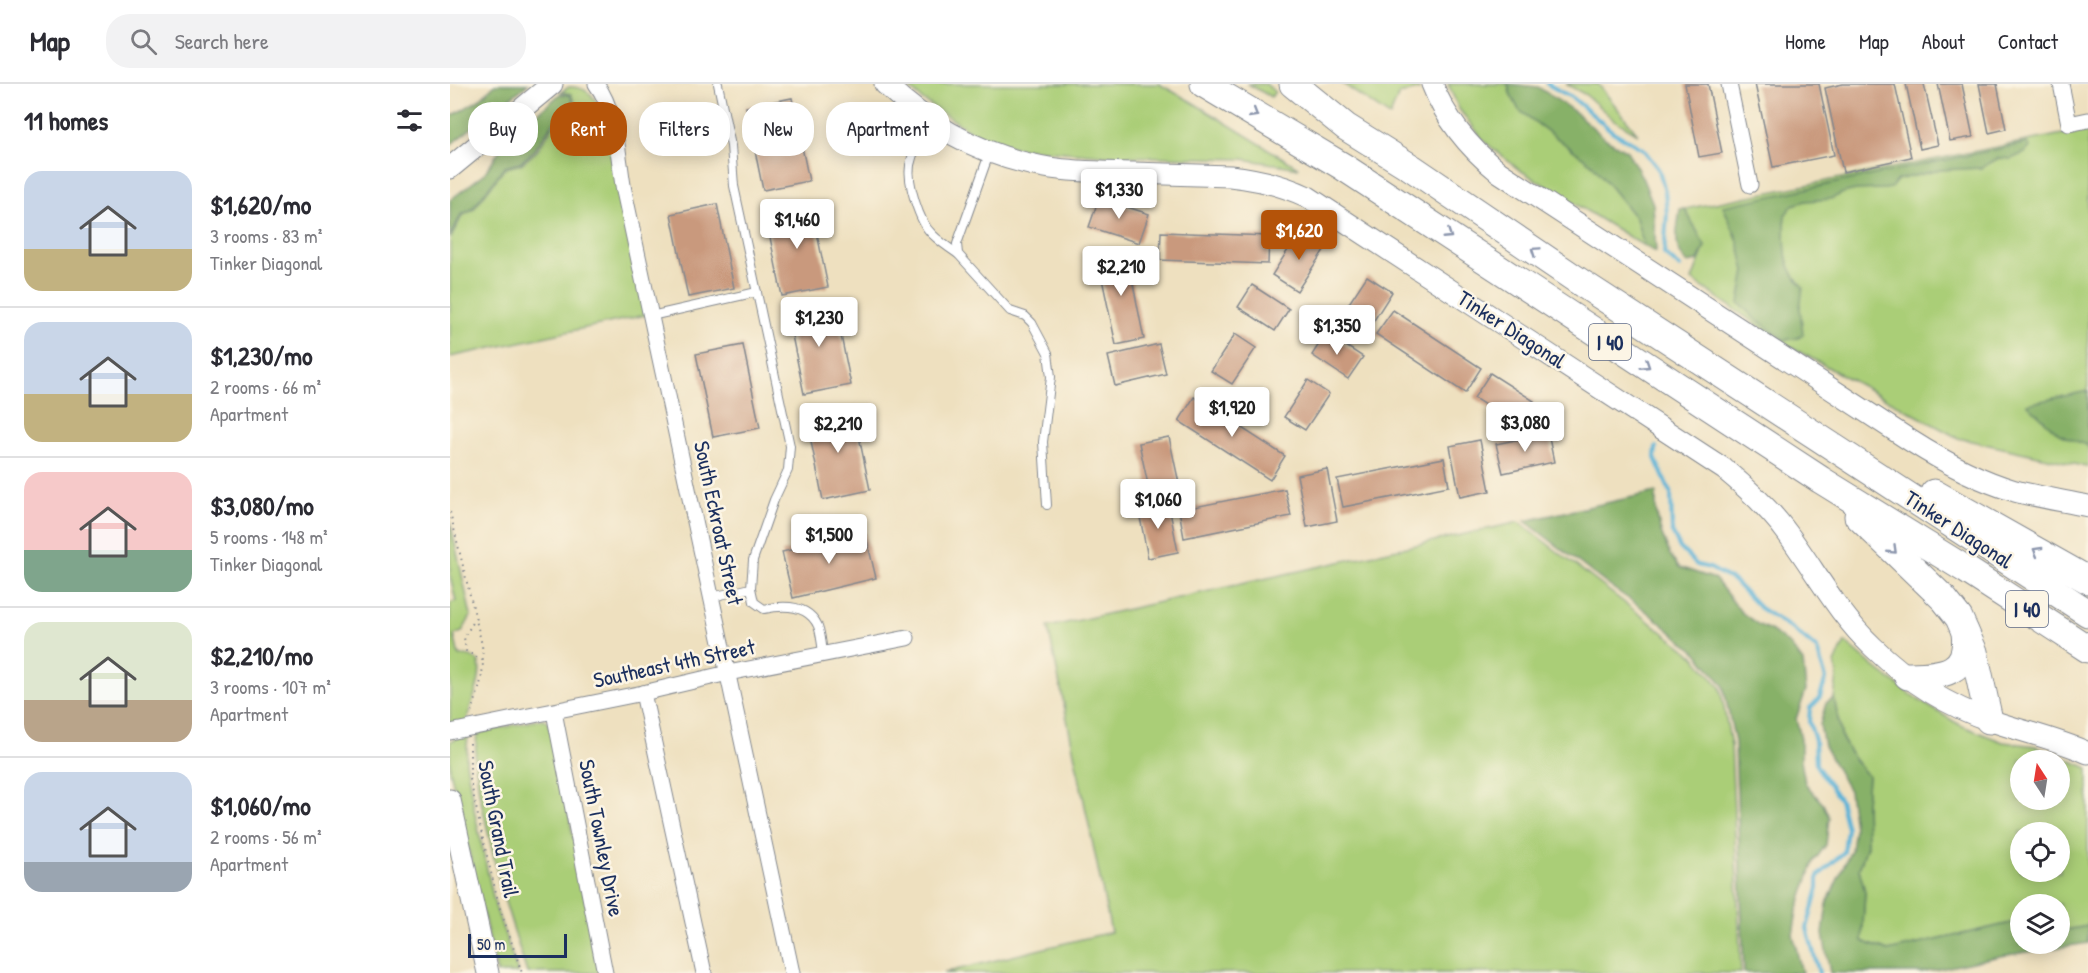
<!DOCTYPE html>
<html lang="en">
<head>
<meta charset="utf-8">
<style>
  :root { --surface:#fff; --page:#f2f2f3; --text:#2b2b33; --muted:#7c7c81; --line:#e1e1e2; --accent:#b45309 }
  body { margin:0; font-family:"Patrick Hand",sans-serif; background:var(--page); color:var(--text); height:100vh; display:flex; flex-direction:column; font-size:22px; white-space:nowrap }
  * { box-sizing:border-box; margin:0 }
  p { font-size:20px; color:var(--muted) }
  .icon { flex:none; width:33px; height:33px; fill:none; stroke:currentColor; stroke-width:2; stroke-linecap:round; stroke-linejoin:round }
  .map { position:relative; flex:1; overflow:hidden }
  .details { display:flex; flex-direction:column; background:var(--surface); width:450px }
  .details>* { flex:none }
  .guide { position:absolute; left:18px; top:18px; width:570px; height:54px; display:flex; gap:12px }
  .needle { width:39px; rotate:348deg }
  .tools { position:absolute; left:1560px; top:666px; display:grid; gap:12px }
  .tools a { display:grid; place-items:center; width:60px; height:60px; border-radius:50%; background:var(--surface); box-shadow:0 3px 15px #0003; font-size:30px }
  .scale { position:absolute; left:18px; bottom:15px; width:99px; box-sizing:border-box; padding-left:6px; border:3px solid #1b2f5e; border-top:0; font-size:16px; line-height:21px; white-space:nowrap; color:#1b2f5e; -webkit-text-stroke:4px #fcf5e5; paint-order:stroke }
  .price { position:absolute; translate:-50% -51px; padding:0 14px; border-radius:6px; background:#fff; color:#222; font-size:20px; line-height:39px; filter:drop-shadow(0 2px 3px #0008) }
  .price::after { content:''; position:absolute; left:50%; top:36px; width:18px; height:14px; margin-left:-9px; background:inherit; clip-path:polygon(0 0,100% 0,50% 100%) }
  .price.selected { background:var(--accent); color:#fff }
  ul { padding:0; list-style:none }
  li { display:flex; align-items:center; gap:18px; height:150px; padding:0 24px }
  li+li { border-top:2px solid var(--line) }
  li span { display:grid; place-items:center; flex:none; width:168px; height:120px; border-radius:18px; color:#555 }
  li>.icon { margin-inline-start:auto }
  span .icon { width:72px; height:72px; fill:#fffc; stroke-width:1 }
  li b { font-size:26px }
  h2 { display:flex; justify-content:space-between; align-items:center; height:72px; padding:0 24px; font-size:26px }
  .pill { padding:0 21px; border-radius:24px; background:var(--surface); box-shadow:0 3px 15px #0003; font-size:21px; line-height:54px }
  .pill.selected { background:var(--accent); color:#fff }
  header { display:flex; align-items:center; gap:36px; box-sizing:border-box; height:84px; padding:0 30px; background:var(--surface); border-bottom:2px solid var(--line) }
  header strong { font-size:28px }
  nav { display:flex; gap:33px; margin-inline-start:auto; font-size:21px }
  .search { width:420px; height:54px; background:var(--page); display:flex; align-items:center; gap:15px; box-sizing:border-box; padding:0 21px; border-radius:24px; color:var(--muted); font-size:22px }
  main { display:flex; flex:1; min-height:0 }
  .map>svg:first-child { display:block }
</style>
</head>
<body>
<header>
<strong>Map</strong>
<div class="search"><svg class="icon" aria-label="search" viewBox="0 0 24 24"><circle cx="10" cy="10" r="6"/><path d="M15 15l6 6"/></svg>Search here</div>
<nav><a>Home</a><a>Map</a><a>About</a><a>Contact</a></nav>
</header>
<main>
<section class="details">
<h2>11 homes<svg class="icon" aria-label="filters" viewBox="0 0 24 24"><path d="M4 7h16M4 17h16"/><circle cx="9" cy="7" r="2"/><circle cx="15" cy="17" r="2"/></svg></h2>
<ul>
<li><span style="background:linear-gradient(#c9d6e8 65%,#c2b280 0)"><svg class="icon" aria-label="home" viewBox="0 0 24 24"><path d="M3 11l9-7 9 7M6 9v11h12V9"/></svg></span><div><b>$1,620/mo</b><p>3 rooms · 83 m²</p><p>Tinker Diagonal</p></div></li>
<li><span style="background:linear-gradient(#c9d6e8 60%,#c2b280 0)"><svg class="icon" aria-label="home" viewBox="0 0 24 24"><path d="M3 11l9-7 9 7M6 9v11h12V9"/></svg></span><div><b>$1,230/mo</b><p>2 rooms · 66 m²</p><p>Apartment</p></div></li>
<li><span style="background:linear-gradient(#f6c9c9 65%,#7fa58c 0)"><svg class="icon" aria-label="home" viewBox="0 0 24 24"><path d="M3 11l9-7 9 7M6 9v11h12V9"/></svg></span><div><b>$3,080/mo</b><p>5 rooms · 148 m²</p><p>Tinker Diagonal</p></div></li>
<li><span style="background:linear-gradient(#dfe7d0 65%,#b9a48a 0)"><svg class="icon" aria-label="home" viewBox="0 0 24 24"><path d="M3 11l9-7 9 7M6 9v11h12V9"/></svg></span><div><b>$2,210/mo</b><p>3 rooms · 107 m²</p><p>Apartment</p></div></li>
<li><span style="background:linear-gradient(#c9d6e8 75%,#9aa5b1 0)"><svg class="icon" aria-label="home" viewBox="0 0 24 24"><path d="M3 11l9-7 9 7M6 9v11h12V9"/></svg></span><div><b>$1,060/mo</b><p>2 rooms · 56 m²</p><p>Apartment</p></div></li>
</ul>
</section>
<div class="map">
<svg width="1638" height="889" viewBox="0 0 1638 889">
  <rect width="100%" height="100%" fill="#fcf5e5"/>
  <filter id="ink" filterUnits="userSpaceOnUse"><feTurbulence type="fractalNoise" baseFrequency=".0167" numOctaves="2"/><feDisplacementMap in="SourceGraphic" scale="12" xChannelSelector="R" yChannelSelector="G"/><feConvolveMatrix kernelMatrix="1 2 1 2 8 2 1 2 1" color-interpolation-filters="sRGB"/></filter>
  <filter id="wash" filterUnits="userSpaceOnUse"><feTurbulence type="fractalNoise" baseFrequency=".008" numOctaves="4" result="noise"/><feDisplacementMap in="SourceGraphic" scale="24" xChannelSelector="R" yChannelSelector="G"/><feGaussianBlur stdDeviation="1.35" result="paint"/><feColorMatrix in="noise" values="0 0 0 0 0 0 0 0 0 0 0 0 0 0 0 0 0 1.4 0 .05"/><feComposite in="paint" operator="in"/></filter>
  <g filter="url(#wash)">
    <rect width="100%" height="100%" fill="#eee0bf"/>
    <g fill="#aace77" stroke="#627e6a" stroke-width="1.5" fill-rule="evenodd">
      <path d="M455 0H709L742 18 849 84 793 75 662 72 566 64 523 49 474 17Z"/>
      <path d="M798 0H816L825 8 821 13Z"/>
      <path d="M893 0H966L969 6 949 10 940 32Z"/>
      <path d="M998 0H1058L1060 9 1069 26 1142 80 1186 134 1194 162 1068 85 1035 58 1009 25Z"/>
      <path d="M1116 0H1148L1188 50 1164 36 1136 11Z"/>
      <path d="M119 3C137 2 145 13 152 28L196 231 0 273V156L12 132 23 126 55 84 71 80 87 67 103 42 127 25 121 10 111 8Z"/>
      <path d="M1638 45V383L1508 354 1337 261 1242 196 1255 162 1235 125Z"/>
      <path d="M0 437 21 532 12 548 4 551 9 572C18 570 22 572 29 578 33 599 19 620 16 641L0 644V519L6 517 0 492Z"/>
      <path d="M1069 438 1244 572 1270 603 1281 661 1291 889H493L661 848 598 543Z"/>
      <path d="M1395 558 1429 587 1470 617 1510 641 1553 658 1586 662 1638 684V842L1616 846 1610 845V820H1570V837L1438 867 1412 857 1415 808 1409 785 1417 762 1416 720 1418 692 1404 675 1392 654 1384 614 1387 592 1385 579ZM1570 676H1610V716H1570ZM1570 748H1610V788H1570Z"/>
      <path d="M93 635 97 638 103 651 150 889H77L51 805 29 708 25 675 27 649Z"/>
      <path d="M18 650 16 678 25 730 45 822 68 889H47L0 686V658L9 652Z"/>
    </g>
    <g fill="#87b168" stroke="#517063" stroke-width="1.5">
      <path d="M45 0H78L0 61V33L29 16Z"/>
      <path d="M1058 0 1088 3 1125 28 1156 55 1177 67 1192 93 1203 120 1206 168 1194 162 1186 134 1142 80 1069 26 1060 9Z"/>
      <path d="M110 10 120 11 126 24 102 40 85 66 70 79 55 83 22 125 11 131 0 153V116L34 90 55 58Z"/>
      <path d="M1577 59 1580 63 1575 69 1561 75 1549 74 1531 84 1490 86 1447 96 1441 104 1434 105 1406 106 1393 109 1381 115 1356 117 1343 121 1335 131C1336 161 1331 180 1353 203L1350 224 1353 251 1348 254 1335 256 1304 234 1289 219 1295 187 1288 157 1273 122Z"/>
      <path d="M1230 125H1235L1255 162 1248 177 1237 179C1222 164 1227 146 1230 125Z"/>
      <path d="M1638 307V362L1609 350 1577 320Z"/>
      <path d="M1206 408V427L1210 445 1220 471 1229 483 1265 495 1291 528 1309 541 1322 547 1341 562 1353 578 1356 606 1346 635 1351 654V677L1355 699 1373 720 1379 733 1376 761 1364 777 1347 827 1343 851 1352 889H1294L1285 658 1273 601 1247 569 1191 523 1158 501 1075 437Z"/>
      <path d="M1384 614 1392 655 1404 675 1418 692 1416 720 1417 762 1409 785 1415 808 1412 857 1438 867 1570 837V860H1610V845L1616 846 1638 842V859L1550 872 1472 889H1380L1373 850 1377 819 1401 766 1404 744 1399 707 1374 662 1370 641 1376 619Z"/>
    </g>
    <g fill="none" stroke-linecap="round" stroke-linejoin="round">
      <g stroke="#5ab2d7" stroke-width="4">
        <path d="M1097 0 1123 14 1163 48 1193 65 1209 86 1215 107 1217 130 1214 170 1230 183"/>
        <path d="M1206 363 1205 374 1221 410 1222 448 1230 464 1247 481 1260 484 1284 497 1310 524 1344 546 1367 565 1376 595 1369 615 1360 624 1359 638 1365 656 1366 681 1390 716 1397 744 1394 768 1368 792V804L1357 844 1369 889"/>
      </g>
    </g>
    <g id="blocks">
      <g fill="#c9997d">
        <path d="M1235 0H1258L1272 69 1249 73Z"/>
        <path d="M1305 0H1369L1384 71 1323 83Z"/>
        <path d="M1393 0H1445L1461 73 1393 88 1375 4Z"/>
        <path d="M1456 0H1474L1488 61 1470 65Z"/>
        <path d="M1488 0H1512L1523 53 1500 57Z"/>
        <path d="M1529 0H1547L1556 45 1539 49Z"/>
        <path d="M342 14 359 97 313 106 296 23Z"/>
        <path d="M649 114 699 130 689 159 639 143Z"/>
        <path d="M267 120 284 204 238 213 221 130Z"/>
        <path d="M361 120 378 203 332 212 315 129Z"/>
        <path d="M850 147 876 163 847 207 822 191Z"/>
        <path d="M711 148 819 152 818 180 710 176Z"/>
        <path d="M676 165 694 255 666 261 647 171Z"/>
        <path d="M917 192 942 208 914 252 888 236Z"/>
        <path d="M802 201 839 225 825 247 788 223Z"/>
        <path d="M384 217 401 301 354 310 337 227Z"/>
        <path d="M943 226 1031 284 1015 309 926 250Z"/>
        <path d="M876 249 913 273 898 295 862 271Z"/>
        <path d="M785 250 806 264 782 300 761 287Z"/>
        <path d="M709 260 716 290 665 302 658 272Z"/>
        <path d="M293 261 310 344 263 353 246 270Z"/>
        <path d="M1040 289 1084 317 1068 342 1024 314Z"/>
        <path d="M858 296 879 310 855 346 834 333Z"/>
        <path d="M744 313 835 372 820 396 729 337Z"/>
        <path d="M403 323 420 406 373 416 356 333Z"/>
        <path d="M1098 349 1104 378 1053 389 1046 360Z"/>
        <path d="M719 353 730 404 700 410 689 359Z"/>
        <path d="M1030 356 1040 407 1010 413 1000 362Z"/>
        <path d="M994 374 999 402 893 423 887 395Z"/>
        <path d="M877 385 887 437 857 443 847 391Z"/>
        <path d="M835 405 841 432 734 454 729 426Z"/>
        <path d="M718 417 728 468 698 474 688 423Z"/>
        <path d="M415 448 426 494 343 514 332 468Z"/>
      </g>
    </g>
  </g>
  <g filter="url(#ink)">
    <use href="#blocks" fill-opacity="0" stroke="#84888e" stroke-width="1.5"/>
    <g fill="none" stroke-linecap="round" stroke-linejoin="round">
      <g stroke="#84888e" stroke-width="10">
        <g id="lane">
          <path d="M268 0 281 62 284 102 340 362 338 386 324 416 303 476 301 504 304 518 314 525C333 521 358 520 368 542 371 550 372 561 373 570"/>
          <path d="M481 39C473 52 463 65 460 81 457 98 469 138 482 150 490 158 499 164 508 170"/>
          <path d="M539 70 507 160 508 170 560 227 575 232 582 239 598 269 601 293 593 358 597 421"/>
          <path d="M201 232 307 208"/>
          <path d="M262 513 301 504"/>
        </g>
      </g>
      <g stroke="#84888e" stroke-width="17">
        <g id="street">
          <path d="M146 0C167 27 168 74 174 107L342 889"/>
          <path d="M1279 0 1300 101"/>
          <path d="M1611 0 1619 40 1638 36"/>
          <path d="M193 609 254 889"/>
          <path d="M104 628 155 889"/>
          <path d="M0 648 193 609 278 589 457 554"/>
        </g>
      </g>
      <g stroke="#84888e" stroke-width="23">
        <g id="secondary">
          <path d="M435 0C481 44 537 74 600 84 627 88 655 88 683 89 715 90 747 91 780 92 808 95 833 101 858 113L1274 385C1297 404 1320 425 1338 450 1366 488 1388 530 1423 563 1457 596 1497 622 1542 637 1574 648 1607 655 1638 669"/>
          <path d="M982 0C996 36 1019 64 1049 88L1461 357C1494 378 1528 396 1565 407 1589 413 1614 417 1638 422"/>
          <path d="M0 84 102 0"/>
          <path d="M0 716 38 889"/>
        </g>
      </g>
      <g stroke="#84888e" stroke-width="29">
        <g id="highway">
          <path d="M754 0 892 82 1371 396 1515 485 1638 565"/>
          <path d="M843 0 896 43 962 84 1133 200 1638 529"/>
          <path d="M1484 409 1638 496"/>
          <path d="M1408 432 1494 515 1509 534 1524 568 1539 636"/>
          <path d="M1458 592C1491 591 1520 591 1515 548"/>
        </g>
      </g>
      <g stroke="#84888e" stroke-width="2" stroke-dasharray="1.5 4.5" stroke-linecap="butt">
        <path d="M0 428 32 561C35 591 30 602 21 630"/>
        <path d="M26 534 14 553 16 567 34 577"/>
        <path d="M20 659V695L34 760 50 825 72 889"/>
      </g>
      <use href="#lane" stroke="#fff" stroke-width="8"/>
      <use href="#street" stroke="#fff" stroke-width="15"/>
      <use href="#secondary" stroke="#fff" stroke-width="21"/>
      <use href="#highway" stroke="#fff" stroke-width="27"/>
    </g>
    <defs><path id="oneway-chevron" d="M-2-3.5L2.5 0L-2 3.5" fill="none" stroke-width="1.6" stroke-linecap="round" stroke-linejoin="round" transform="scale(1.5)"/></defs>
    <g stroke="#8d97ae">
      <use href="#oneway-chevron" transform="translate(804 30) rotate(31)"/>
      <use href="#oneway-chevron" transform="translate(998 151) rotate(33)"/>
      <use href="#oneway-chevron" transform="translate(1085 167) rotate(-146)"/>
      <use href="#oneway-chevron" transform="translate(1196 281) rotate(33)"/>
      <use href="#oneway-chevron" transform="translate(1443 466) rotate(44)"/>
      <use href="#oneway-chevron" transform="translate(1587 467) rotate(-150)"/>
    </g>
  </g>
  <g text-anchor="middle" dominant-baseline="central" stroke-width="5" stroke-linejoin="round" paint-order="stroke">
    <g fill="#fcf5e5" stroke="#5e6a86" stroke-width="1.5">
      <rect x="1139" y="240" width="42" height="36" rx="4.5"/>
      <rect x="1556" y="507" width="42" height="36" rx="4.5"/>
    </g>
    <g font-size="21" font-weight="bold" fill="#1b2f5e">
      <text x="1160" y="258">I 40</text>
      <text x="1577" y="525">I 40</text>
    </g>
    <g font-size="22" fill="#1b2f5e" stroke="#fcf5e5">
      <text transform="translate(1062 245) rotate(33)">Tinker Diagonal</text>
      <text transform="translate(269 439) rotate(78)">South Eckroat Street</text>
      <text transform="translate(1509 445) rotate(33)">Tinker Diagonal</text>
      <text transform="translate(224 579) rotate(-12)">Southeast 4th Street</text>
      <text transform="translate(49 745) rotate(79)">South Grand Trail</text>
      <text transform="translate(152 754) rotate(79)">South Townley Drive</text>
    </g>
  </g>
</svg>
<div class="tools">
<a><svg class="needle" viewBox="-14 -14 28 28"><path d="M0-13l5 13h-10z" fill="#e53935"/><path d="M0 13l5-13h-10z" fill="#7c7c81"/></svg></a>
<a><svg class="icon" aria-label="locate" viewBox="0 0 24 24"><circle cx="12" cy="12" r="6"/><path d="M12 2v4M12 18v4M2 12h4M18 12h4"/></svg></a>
<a><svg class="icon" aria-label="layers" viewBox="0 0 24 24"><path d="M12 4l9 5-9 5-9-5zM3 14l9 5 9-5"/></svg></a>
</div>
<div class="scale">50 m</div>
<b class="price" style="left:669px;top:136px">$1,330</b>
<b class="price" style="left:347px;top:166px">$1,460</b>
<b class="price selected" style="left:849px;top:177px">$1,620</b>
<b class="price" style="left:671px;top:213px">$2,210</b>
<b class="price" style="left:369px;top:264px">$1,230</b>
<b class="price" style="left:887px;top:272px">$1,350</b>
<b class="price" style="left:782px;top:354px">$1,920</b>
<b class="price" style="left:1075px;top:369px">$3,080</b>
<b class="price" style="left:388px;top:370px">$2,210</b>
<b class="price" style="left:708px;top:446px">$1,060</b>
<b class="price" style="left:379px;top:481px">$1,500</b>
<div class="guide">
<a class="pill">Buy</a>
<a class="pill selected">Rent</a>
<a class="pill">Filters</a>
<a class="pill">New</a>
<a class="pill">Apartment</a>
</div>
</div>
</main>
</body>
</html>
